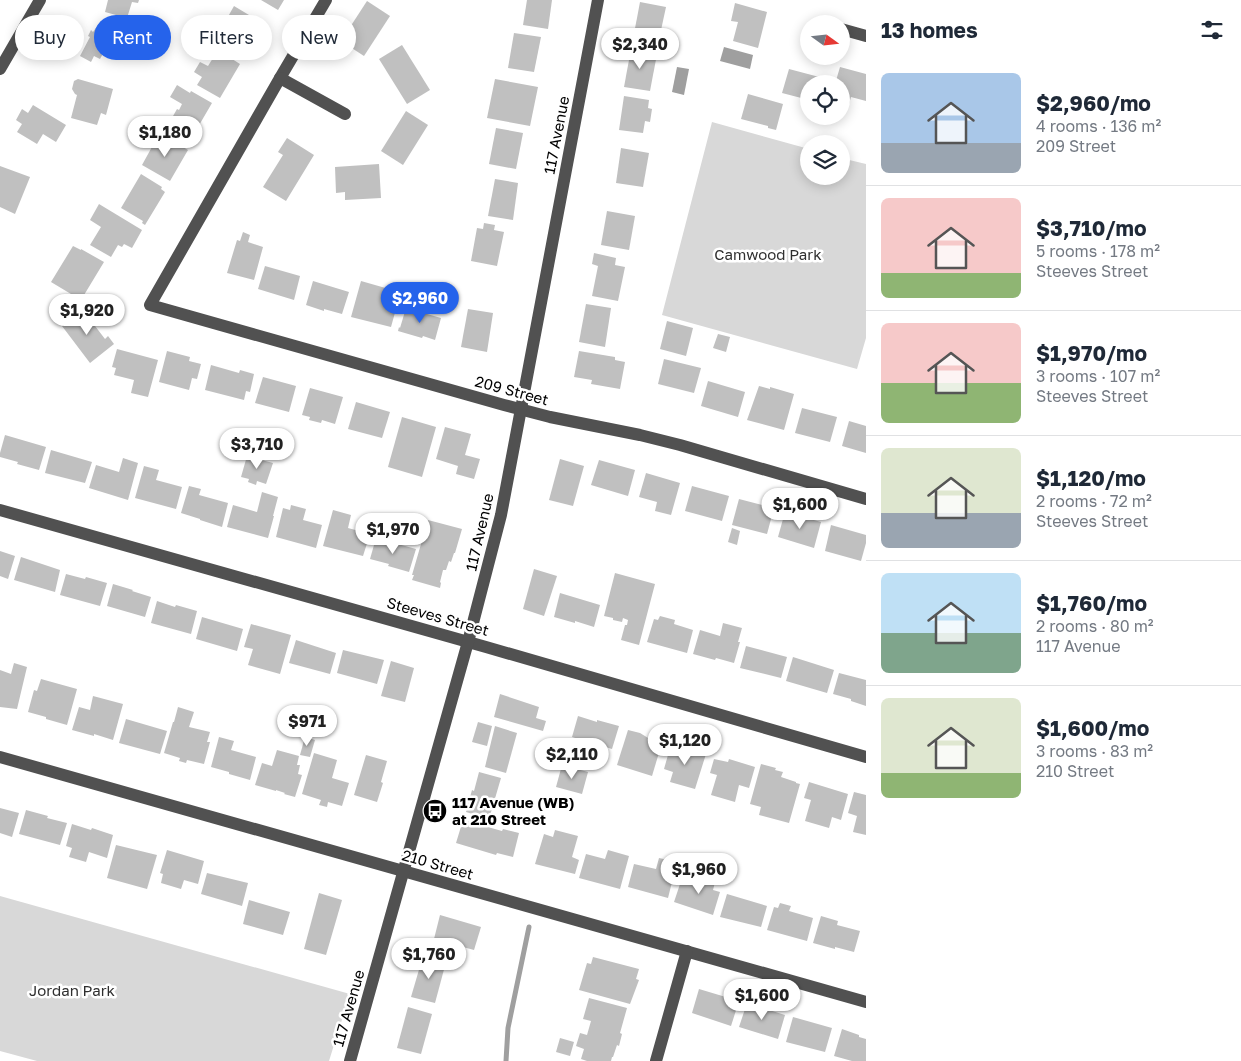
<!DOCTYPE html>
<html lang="en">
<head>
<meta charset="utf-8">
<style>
  :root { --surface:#fff; --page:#f6f6f7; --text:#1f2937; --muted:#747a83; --line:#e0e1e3; --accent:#2563eb }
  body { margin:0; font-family:"Golos Text",sans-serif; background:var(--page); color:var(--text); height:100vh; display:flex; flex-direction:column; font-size:19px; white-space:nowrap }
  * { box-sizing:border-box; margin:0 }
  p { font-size:16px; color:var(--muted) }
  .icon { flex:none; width:28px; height:28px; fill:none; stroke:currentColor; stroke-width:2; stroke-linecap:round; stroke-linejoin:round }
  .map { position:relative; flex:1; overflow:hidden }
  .sheet { display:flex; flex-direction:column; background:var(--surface); width:375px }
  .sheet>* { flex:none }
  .hud { position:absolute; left:15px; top:15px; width:475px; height:45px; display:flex; gap:10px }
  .needle { width:32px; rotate:105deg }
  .tools { position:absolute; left:800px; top:15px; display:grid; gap:10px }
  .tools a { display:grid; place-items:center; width:50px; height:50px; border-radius:50%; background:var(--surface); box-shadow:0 2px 12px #0003; font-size:25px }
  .price { position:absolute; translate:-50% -42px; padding:0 11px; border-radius:18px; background:#fff; color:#222; font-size:16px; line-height:32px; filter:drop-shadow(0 1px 2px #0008) }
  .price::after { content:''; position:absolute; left:50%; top:30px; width:15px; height:11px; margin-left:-8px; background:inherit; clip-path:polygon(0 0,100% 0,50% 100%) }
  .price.active { background:var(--accent); color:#fff }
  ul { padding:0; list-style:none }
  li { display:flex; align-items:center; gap:15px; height:125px; padding:0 15px }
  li+li { border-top:1px solid var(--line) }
  li span { display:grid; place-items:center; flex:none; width:140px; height:100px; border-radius:8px; color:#555 }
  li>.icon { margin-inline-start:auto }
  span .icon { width:60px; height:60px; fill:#fffc; stroke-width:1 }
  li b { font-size:21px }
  h2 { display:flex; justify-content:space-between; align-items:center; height:60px; padding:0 15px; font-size:21px }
  .pill { padding:0 18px; border-radius:22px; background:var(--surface); box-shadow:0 2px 12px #0003; font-size:18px; line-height:45px }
  .pill.active { background:var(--accent); color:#fff }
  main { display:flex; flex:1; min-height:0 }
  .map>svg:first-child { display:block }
</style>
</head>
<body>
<main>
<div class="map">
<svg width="866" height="1061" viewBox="0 0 866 1061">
  <rect width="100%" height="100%" fill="#fff"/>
  <g fill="#d8d8d8">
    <path d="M712 122 809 149V176H841V158L866 164V338L857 369 662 315Z"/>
    <path d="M0 896 350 994 329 1061H37L0 1051Z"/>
  </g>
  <g fill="#9f9f9f">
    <path d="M724 47 753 55 750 69 720 61Z"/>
    <path d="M677 67 689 69 684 95 672 92Z"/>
  </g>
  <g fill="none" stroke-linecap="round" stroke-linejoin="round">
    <path stroke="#9f9f9f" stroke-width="5" d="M506 1061 508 1028 529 927"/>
  </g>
  <g fill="#c0c0c0">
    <path d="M108 0H139L138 3 132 2 127 18 105 12Z"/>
    <path d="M261 0H284L278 10Z"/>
    <path d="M527 0H552L548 29 523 25Z"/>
    <path d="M367 1 390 16 364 56 341 41Z"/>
    <path d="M640 2 666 7 658 44 633 39Z"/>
    <path d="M735 3 767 12 758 48 733 41 738 22 731 21Z"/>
    <path d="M234 6 254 18 248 29 246 28 242 35 254 43 244 60 212 40 223 21 225 22Z"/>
    <path d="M101 21 109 26 110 24 116 27 111 34 113 35 100 59 94 56 91 62 80 56 90 37 88 36 91 30 93 32Z"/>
    <path d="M514 33 541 37 534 72 508 68Z"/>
    <path d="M402 45 430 90 407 104 379 59Z"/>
    <path d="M631 49 657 54 650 91 624 87Z"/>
    <path d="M218 50 240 64 220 98 197 85 202 77 194 72 200 62 208 66Z"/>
    <path d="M840 67 866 74V101L851 97 849 104 841 102V84H835Z"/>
    <path d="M789 69 823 78 821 84H809V100L782 93Z"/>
    <path d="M78 79 113 89 106 115 101 113 97 125 71 118 77 95 75 94 72 89 74 81Z"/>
    <path d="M495 79 538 87 530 126 487 118Z"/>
    <path d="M177 85 190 93 191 91 212 103 191 139 168 125 177 109 179 110 182 104 170 97Z"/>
    <path d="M748 94 783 104 776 130 768 128V126L741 119Z"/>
    <path d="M624 96 649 100 648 108 652 109 650 122 645 121 643 133 619 130Z"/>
    <path d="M33 105 66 125 56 142 43 134 37 144 17 132 22 124 16 120 22 109 28 113Z"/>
    <path d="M406 111 428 125 403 165 381 151Z"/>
    <path d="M496 128 523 133 516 169 489 164Z"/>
    <path d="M158 136 170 143 171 140 188 150 170 181 142 165Z"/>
    <path d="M287 138 314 155 286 201 263 187 283 155 278 152Z"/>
    <path d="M621 148 649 153 643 187 616 183Z"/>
    <path d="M379 164 381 198 345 200V192L336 193 335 167Z"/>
    <path d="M0 166 30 177 15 214 0 207Z"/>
    <path d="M141 174 162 187 161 189 165 192 145 225 142 223 143 221 121 208Z"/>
    <path d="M495 179 518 183 513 220 488 216Z"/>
    <path d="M99 204 142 230 132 248 124 244 122 247 118 245 111 257 90 245 101 227 90 220Z"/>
    <path d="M607 211 635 216 629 250 601 245Z"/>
    <path d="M484 223 495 225 494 230 504 232 497 266 471 261 477 228 483 229Z"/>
    <path d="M243 232 250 235 248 242 263 247 254 280 227 273 237 240 240 241Z"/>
    <path d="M73 246 81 250V249L104 262 81 300 51 282Z"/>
    <path d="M594 253 616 258 615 265 625 267 618 301 592 296 598 266 592 264Z"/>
    <path d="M265 266 300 276 294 300 258 289Z"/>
    <path d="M313 281 349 292 342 314 324 309V311L306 305Z"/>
    <path d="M361 281 389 289 384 306 396 309 391 327 351 317Z"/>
    <path d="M586 304 611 308 605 347 579 342Z"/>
    <path d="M406 308 441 318 435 340 423 336 422 338 398 331 399 327 400 328Z"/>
    <path d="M82 309 105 339 108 336 114 344 90 363 62 326Z"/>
    <path d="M468 309 493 313 487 352 461 347Z"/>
    <path d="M667 321 693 328 686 356 660 349Z"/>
    <path d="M718 334 730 337 726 352 713 348Z"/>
    <path d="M117 349 158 360 148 397 131 393 134 380 114 375 116 368 112 367Z"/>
    <path d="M167 351 190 357 189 361 201 364 197 379 192 378 189 390 159 382Z"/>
    <path d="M579 351 615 357V360L625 362 620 389 591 384 592 380 574 377Z"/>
    <path d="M664 359 701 368 694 393 658 384Z"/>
    <path d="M211 365 239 373 240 370 254 374 250 392 246 391 244 400 205 390Z"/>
    <path d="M263 377 296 386 289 412 255 403Z"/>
    <path d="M708 381 745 392 738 417 701 406Z"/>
    <path d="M759 386 770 389V387L794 394 784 430 747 420Z"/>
    <path d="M310 388 343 397 335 424 322 420 321 423 309 420 310 417 302 415Z"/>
    <path d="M356 402 390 412 382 438 348 429Z"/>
    <path d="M802 408 837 417 830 442 795 433Z"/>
    <path d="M402 417 436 427 422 477 388 467Z"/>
    <path d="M849 421 866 426V453L842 446Z"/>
    <path d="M445 427 471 434 465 455 480 459 474 479 456 474 458 466 436 459Z"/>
    <path d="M5 435 46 447 39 470 17 464 18 462 0 457V453Z"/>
    <path d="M51 450 92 462 85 483 45 473Z"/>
    <path d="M247 456 273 463 266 484 257 481 256 485 248 482 249 479 241 477Z"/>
    <path d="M123 458 138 463 128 500 89 488 96 465 119 472Z"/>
    <path d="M560 459 584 466 573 506 549 500Z"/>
    <path d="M599 460 635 470 628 496 591 485Z"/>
    <path d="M144 466 159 470 156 480 182 487 176 509 135 498Z"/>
    <path d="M646 473 680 483 671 515 655 511 657 502 639 497Z"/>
    <path d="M189 486 201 489 199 495 228 503 222 527 200 520V519L181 513Z"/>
    <path d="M692 486 729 496 722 521 685 511Z"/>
    <path d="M262 492 278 497 273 516H274L268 538 227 527 233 505 257 512Z"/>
    <path d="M739 499 774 508 767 534 732 525Z"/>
    <path d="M291 505 306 509 303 520 322 525 316 548 276 537 283 508 290 510Z"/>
    <path d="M333 510 351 515 348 528 370 534 363 556 323 546Z"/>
    <path d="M785 512 821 522 814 548 778 537Z"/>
    <path d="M428 520 462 529 455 553H454L451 562 449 561 446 570H443L440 582 441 583 440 588 412 580 414 575H412Z"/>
    <path d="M831 525 866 535V543L861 561 825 551Z"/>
    <path d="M732 528 740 531 737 545 728 542Z"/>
    <path d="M376 538 416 549 409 572 388 566 389 564 370 559Z"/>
    <path d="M0 551 15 556 8 579 0 576Z"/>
    <path d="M21 557 60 570 55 592 14 580Z"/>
    <path d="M534 569 557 576 544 616 523 609Z"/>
    <path d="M615 573 655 584 639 645 621 640 625 625H627L628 620 623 618 622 622 613 620V618L604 616Z"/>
    <path d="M66 574 85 579 86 577 107 583 100 606 60 595Z"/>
    <path d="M113 584 133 590 132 591 151 597 145 617 107 606Z"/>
    <path d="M560 593 600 605 594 627 575 621V623L554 617Z"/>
    <path d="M157 601 175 607 176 605 197 611 191 634 151 623Z"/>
    <path d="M660 616 675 620 674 624 693 630 687 653 647 642 654 619 658 620Z"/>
    <path d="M202 617 243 629 237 651 196 639Z"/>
    <path d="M723 623 742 628 738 642H740L734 663 716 658 715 660 693 654 700 630 720 636Z"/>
    <path d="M251 624 291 635 280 674 248 665 253 649 244 647Z"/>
    <path d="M296 640 336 653 330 674 289 663Z"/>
    <path d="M746 646 787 657 781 678 740 668Z"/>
    <path d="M343 650 384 660 377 684 337 673Z"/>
    <path d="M793 657 834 670 827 693 786 681Z"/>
    <path d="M391 661 414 668 405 702 381 696Z"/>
    <path d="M14 663 27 667 17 709 0 707V670L11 674Z"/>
    <path d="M839 673 866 680V706L851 701V699L833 694Z"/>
    <path d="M41 679 77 689 67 725 46 719V717L28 712 34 690 37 691Z"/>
    <path d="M500 694 539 707 536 718 546 721 543 731 494 717Z"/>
    <path d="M93 696 123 704 113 740 94 734V736L72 730 79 707 90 710Z"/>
    <path d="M178 707 194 712 189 727 210 732 207 742H210L204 764 187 760 186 763 179 761 180 758 164 753 173 722H174Z"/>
    <path d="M578 716 597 722V720L619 726 612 749 572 737Z"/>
    <path d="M126 719 167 731 160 754 119 743Z"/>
    <path d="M478 722 492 726 487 746 472 742Z"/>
    <path d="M495 726 517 733 506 773 485 767Z"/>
    <path d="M628 730 640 733 661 746 652 776 617 765Z"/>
    <path d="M219 737 234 741 231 750 256 757 250 780 229 774V772L211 767Z"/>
    <path d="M305 737 315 740 310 757 300 755Z"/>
    <path d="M670 748 693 750 706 754 695 789 670 782 673 772 664 769Z"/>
    <path d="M277 750 299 756 297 765H300L298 774 302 775 295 797 284 794 285 793 276 790V791L255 785 262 763 272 766Z"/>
    <path d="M314 753 337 760 332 778 349 783 342 806 328 802 327 807 319 805 321 800 302 794Z"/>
    <path d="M366 755 387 761 381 782 383 783 377 802 354 795Z"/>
    <path d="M714 759 728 762 729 759 755 767 749 788 739 785 735 802 711 795 717 775 710 773Z"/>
    <path d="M761 764 776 768 775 770 783 772 781 777 796 782V783L800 784 789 823 759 815 761 807 750 804Z"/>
    <path d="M562 765 588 772 582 794 556 787Z"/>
    <path d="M479 772 501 778 489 819 466 812 472 790 474 791Z"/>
    <path d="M809 782 848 794 841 820 832 817 829 828 805 821 811 800 804 798Z"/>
    <path d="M854 792 866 795V835L853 832 857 816 848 813Z"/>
    <path d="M0 808 19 813 12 837 0 833Z"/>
    <path d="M26 810 48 816 47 818 67 823 60 845 19 834Z"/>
    <path d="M463 820 502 831 503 829 519 833 513 857 497 853 496 855 456 843Z"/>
    <path d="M72 824 91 830 92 828 113 835 107 858 89 852 86 862 69 857 72 848 66 846Z"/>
    <path d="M555 830 578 836 572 857 579 860 575 874 535 864 544 834 553 837Z"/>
    <path d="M116 845 157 855 147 889 107 878Z"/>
    <path d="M167 850 204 861 198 884 184 880 181 889 161 883 163 874 160 873Z"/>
    <path d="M608 850 629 856 620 889 579 878 586 854 605 859Z"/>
    <path d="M659 858 673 861 669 873 674 874 668 898 628 887 634 864 656 869Z"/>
    <path d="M207 873 248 883 242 906 201 894Z"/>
    <path d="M701 873 716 878 713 890 720 892 713 915 674 902 681 881 697 885Z"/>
    <path d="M319 893 342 900 326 955 304 949Z"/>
    <path d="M727 894 767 906 761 927 720 917Z"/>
    <path d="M249 900 290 912 283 935 243 924Z"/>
    <path d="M780 903 791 906 789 911 813 918 807 941 767 930 774 907 778 908Z"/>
    <path d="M440 915 481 927 474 950 434 939Z"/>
    <path d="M821 916 838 921 837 925 860 931 854 952 835 947V949L813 943Z"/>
    <path d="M423 956 446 962 435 1003 411 997Z"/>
    <path d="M593 957 639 969 636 979 639 980 630 1004 579 990 587 963 591 964Z"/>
    <path d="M699 989 739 1001 731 1026 692 1013Z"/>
    <path d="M589 998 627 1008 620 1033 622 1034 619 1046 617 1045 613 1057H612L611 1061H587L581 1059 584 1049 576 1046 580 1033 587 1035 591 1021 583 1019Z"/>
    <path d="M747 1003 785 1015 778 1039 739 1027Z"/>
    <path d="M408 1007 432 1014 421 1054 397 1048Z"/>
    <path d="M793 1017 832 1028 825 1052 786 1042Z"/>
    <path d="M842 1029 859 1035V1037L866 1039V1061H852L834 1056Z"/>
    <path d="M560 1038 574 1042 570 1056 556 1052Z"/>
  </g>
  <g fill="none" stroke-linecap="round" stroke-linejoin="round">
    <g stroke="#515151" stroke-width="12">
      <path d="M326 0 280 78 150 305 504 405 550 417 640 435 680 445 866 499"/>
      <path d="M818 23 821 24"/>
      <path d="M841 29 866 36"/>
      <path d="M0 69 40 0"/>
      <path d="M280 78 345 114"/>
      <path d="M0 510 486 647 866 757"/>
      <path d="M0 757 866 1002"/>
      <path d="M350 1061 468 642 501 515 598 0"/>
      <path d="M656 1061 687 951"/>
    </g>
  </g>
  <defs>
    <g id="bus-disc" transform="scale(1.25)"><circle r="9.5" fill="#000" stroke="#fff"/><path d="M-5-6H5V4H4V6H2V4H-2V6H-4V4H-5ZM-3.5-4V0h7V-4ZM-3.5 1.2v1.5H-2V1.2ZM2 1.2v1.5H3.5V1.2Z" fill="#fff"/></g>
  </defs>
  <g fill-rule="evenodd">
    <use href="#bus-disc" x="435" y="811"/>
  </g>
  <g text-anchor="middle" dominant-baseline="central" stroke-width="5" stroke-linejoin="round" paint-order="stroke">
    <g font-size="15" fill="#000" stroke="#fff">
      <text transform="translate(556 135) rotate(-79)">117 Avenue</text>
      <text transform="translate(512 390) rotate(15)">209 Street</text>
      <text transform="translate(479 532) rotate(-77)">117 Avenue</text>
      <text transform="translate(438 616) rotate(16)">Steeves Street</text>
      <text transform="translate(438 864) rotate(16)">210 Street</text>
      <text transform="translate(348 1008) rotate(-74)">117 Avenue</text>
    </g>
    <g font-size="15" fill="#2f2f2f" stroke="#fff">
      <text x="768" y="254">Camwood Park</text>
      <text x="72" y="990">Jordan Park</text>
    </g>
    <g font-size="15" font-weight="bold" fill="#000" stroke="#fff" text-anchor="start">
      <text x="452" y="802">117 Avenue (WB)<tspan x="452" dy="17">at 210 Street</tspan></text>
    </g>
  </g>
</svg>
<div class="tools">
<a><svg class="needle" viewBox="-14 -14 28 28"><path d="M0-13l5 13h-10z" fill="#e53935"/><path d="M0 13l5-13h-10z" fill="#747a83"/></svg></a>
<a><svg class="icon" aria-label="locate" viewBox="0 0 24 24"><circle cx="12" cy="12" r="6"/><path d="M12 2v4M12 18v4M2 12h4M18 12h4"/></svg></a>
<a><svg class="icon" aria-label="layers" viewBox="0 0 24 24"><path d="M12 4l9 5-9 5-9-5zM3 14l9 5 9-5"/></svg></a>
</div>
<b class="price" style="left:640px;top:70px">$2,340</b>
<b class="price" style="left:165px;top:158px">$1,180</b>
<b class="price active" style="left:420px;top:324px">$2,960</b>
<b class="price" style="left:87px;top:336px">$1,920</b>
<b class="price" style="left:257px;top:470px">$3,710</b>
<b class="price" style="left:800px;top:530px">$1,600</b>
<b class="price" style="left:393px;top:555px">$1,970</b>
<b class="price" style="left:307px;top:747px">$971</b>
<b class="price" style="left:685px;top:766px">$1,120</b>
<b class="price" style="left:572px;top:780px">$2,110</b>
<b class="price" style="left:699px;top:895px">$1,960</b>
<b class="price" style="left:429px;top:980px">$1,760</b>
<b class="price" style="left:762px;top:1021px">$1,600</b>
<div class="hud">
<a class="pill">Buy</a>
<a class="pill active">Rent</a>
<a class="pill">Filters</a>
<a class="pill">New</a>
</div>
</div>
<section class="sheet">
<h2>13 homes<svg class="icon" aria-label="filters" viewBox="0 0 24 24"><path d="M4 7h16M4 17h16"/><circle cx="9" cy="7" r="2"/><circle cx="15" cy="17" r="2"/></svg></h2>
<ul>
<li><span style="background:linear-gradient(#a9c7e8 70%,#9aa5b1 0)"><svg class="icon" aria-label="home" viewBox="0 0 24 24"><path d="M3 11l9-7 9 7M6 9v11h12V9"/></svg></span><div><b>$2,960/mo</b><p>4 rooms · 136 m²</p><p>209 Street</p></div></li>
<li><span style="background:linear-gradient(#f6c9c9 75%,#8fb573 0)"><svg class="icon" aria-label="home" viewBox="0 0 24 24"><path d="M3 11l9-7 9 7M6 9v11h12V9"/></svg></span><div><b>$3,710/mo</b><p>5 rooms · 178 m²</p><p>Steeves Street</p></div></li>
<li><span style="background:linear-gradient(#f6c9c9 60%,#8fb573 0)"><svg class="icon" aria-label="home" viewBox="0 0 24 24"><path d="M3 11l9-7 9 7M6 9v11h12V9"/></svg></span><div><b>$1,970/mo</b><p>3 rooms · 107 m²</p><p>Steeves Street</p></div></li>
<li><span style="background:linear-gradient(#dfe7d0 65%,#9aa5b1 0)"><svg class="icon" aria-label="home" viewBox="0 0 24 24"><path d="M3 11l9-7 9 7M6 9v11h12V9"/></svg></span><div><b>$1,120/mo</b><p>2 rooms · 72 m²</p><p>Steeves Street</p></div></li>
<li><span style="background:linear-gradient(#bfe0f5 60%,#7fa58c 0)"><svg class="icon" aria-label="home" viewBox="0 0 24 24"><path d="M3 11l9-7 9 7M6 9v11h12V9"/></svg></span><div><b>$1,760/mo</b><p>2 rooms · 80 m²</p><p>117 Avenue</p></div></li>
<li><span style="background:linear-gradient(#dfe7d0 75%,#8fb573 0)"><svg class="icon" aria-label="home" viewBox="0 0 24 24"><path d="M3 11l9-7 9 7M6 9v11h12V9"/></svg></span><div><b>$1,600/mo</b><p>3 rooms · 83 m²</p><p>210 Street</p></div></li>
</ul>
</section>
</main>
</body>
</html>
